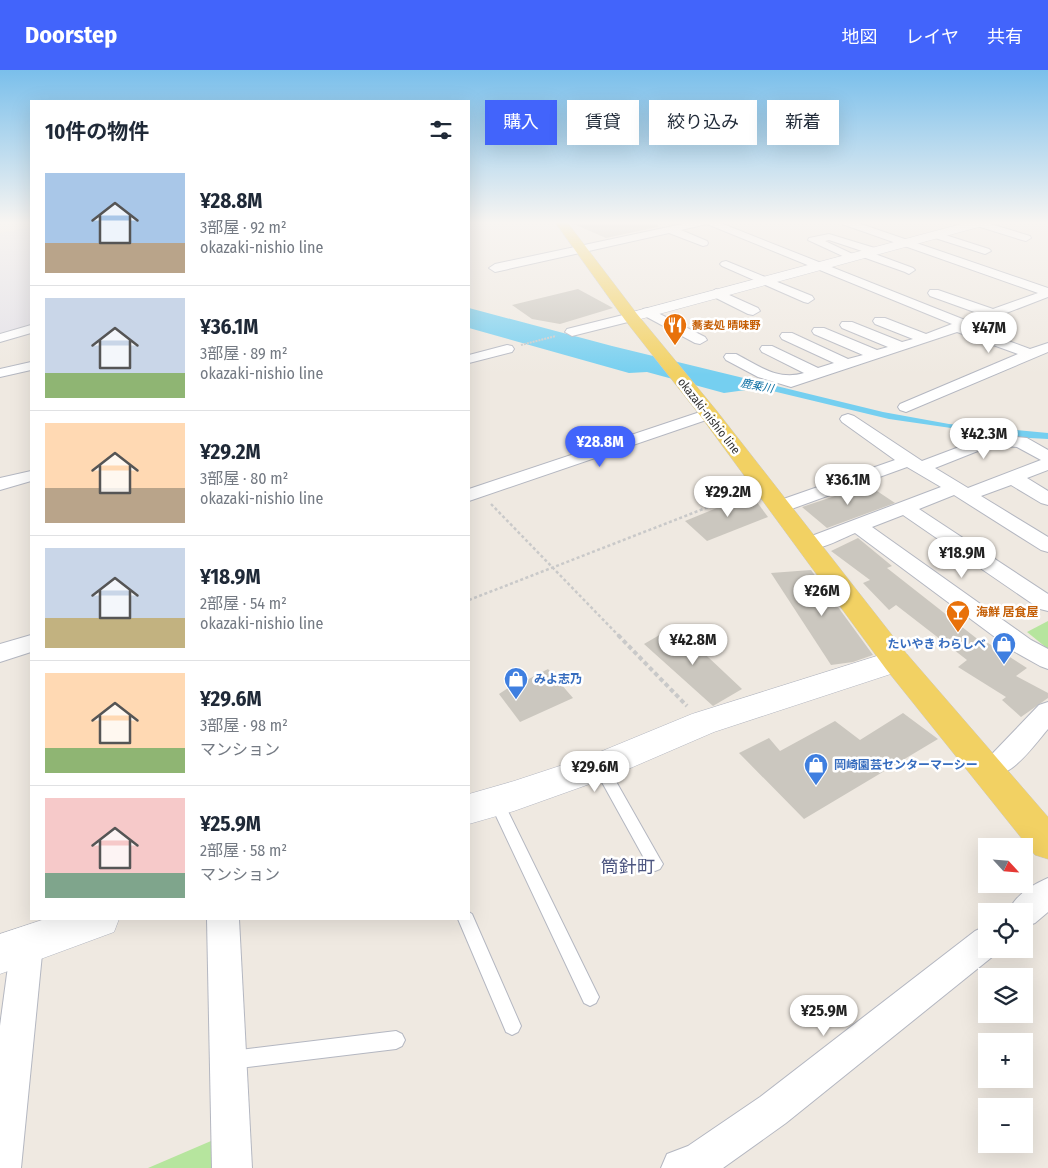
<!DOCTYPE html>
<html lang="ja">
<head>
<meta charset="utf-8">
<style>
  :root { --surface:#fff; --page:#f6f6f7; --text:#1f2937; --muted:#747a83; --line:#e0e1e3; --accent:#4264fb }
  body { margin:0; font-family:"Fira Sans Condensed","Noto Sans JP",sans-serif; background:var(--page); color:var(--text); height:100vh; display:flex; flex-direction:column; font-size:19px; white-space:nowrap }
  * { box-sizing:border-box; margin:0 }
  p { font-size:16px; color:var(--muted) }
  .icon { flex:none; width:28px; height:28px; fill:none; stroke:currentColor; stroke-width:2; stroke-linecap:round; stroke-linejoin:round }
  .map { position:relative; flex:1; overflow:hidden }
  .sheet { position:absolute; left:30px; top:30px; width:440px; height:820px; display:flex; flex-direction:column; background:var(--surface); border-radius:0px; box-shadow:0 5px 20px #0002 }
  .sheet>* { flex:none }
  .guide { position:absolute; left:485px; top:30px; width:475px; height:45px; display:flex; gap:10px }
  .needle { width:32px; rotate:116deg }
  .tools { position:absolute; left:978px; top:768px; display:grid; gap:10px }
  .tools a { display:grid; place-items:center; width:55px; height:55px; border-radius:0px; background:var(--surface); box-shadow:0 5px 20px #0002; font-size:25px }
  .price { position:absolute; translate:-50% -42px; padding:0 11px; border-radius:18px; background:#fff; color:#222; font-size:16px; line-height:32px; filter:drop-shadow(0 1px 2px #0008) }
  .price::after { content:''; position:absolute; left:50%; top:30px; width:15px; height:11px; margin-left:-8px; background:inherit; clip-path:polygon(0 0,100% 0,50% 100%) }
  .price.current { background:var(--accent); color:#fff }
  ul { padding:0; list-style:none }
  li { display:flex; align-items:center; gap:15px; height:125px; padding:0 15px }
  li+li { border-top:1px solid var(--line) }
  li span { display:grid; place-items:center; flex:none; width:140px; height:100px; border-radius:0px; color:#555 }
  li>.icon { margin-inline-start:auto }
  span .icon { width:60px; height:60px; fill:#fffc; stroke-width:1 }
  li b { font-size:21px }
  h2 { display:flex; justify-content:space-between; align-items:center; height:60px; padding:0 15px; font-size:21px }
  .tag { padding:0 18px; border-radius:0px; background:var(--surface); box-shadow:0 5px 20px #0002; font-size:18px; line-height:45px }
  .tag.current { background:var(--accent); color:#fff }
  header { display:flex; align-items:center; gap:30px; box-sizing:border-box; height:70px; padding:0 25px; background:var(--accent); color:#fff }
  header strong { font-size:24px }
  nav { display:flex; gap:28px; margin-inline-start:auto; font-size:18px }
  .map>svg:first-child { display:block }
</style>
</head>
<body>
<header>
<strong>Doorstep</strong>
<nav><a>地図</a><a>レイヤ</a><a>共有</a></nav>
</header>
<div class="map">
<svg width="1048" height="1098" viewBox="0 0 1048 1098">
  <rect width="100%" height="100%" fill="#efe9e1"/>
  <path fill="#e3e1e8" d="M31 157V255L0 263V163Z"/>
  <g fill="#b6e59e">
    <path d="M1048 551V579L1027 562Z"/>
    <path d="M211 1071V1098H148Z"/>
  </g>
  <path fill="#75cff0" d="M469 238 612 276 883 342 949 354 1048 363V369L1013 367 889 349 760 318 724 323 647 302 629 303 469 258Z"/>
  <g fill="#cbc7bf">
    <path d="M569 152H657L658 157 606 168Z"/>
    <path d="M578 219 613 238 560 254 532 249 512 235Z"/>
    <path d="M868 415 895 433 827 458 802 437Z"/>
    <path d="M751 424 768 447 707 471 685 451Z"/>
    <path d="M858 468 892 496 887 498 985 575 988 573 1027 598 1016 606 1048 623V628L1021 647 1002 630 1006 627 958 597 967 590 896 535 889 540 863 513 870 510 831 481Z"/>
    <path d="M811 500 873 585 853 592 831 595 771 503Z"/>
    <path d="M675 556 742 619 713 636 644 574Z"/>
    <path d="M548 599 573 628 520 652 499 624 519 611 521 613Z"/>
    <path d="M903 643 938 669 804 749 739 683 769 668 780 681 835 651 860 670Z"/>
  </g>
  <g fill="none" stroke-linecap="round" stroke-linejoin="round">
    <g stroke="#b4b7c1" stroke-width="2">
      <g id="service">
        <path d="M600 690 605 692 660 789 663 794 660 799 655 801 650 799 593 696 595 692Z"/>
        <path d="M496 725 501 727 596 921 599 927 596 933 590 936 584 933 489 731 491 727Z"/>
        <path d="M469 842 472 844 521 956 518 962 512 965 506 962 458 849H469Z"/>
        <path d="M396 961 402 964 405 970 402 976 396 979 232 999 226 996 223 990 226 984 232 981Z"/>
      </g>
    </g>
    <g stroke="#b4b7c1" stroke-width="2">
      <g id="minor">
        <path d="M692 152H718L965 250 980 244 930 226 928 223 930 220H938L993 239 1038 223 842 154 841 152H855L1048 218V227L970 257 1030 279 1048 273V282L906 342 900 340 898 337 900 334 1018 284 957 262 791 317 758 307 726 290 724 287 726 284H736C759 296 778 311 804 303L762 282 760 279 762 276H772L818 298 834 293 782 269 780 266 782 263H792L848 289 863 285 814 264 812 261 814 258H824L877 280 888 277 842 258 840 255 842 252H852L902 272 913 269 875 254 873 251 875 248H885L926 264 952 254 707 154 681 160 707 171 708 173 707 175 703 176 669 163 495 202 489 198 495 194Z"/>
        <path d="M974 152H984L1030 166 1031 168 1026 171 1022 170 974 155Z"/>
        <path d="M936 162 989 179 991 181 985 184 932 167 931 165Z"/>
        <path d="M829 164 878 179 880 181 875 184 913 198 915 200 909 204 905 202 860 186 858 184 862 181 829 170 825 171 859 187 857 189H849L808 170 809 168Z"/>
        <path d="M726 191 812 226 814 229 808 233 804 232 722 196 720 194 722 192Z"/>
        <path d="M716 219 758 238 760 241 753 245 748 244 712 226 710 223Z"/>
        <path d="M648 238 705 267 707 270 700 274 695 273 643 245 641 242 643 239Z"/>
        <path d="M631 243 638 247 636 250 572 266 565 262 567 259Z"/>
        <path d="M31 255V263L0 272V264Z"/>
        <path d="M507 275 512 276 514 279 512 282 469 293V285Z"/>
        <path d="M31 292V300L0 307V299Z"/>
        <path d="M709 339 715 341 717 344 715 347 469 431V419Z"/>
        <path d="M848 344 854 346 922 391 991 365 1027 368 1048 380V400L1027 408 1048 421V435L1041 433 1011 415 981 426 1048 467V482L1041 480 954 425 919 439 1048 524V541L1040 539 903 445 872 457 1031 570 1048 579V599L1040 596 1015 582 855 463C840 469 818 483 801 478L798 474 801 470 941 417 907 397 786 441 779 443 772 441 769 437 772 433 895 390 842 352 840 349 842 346ZM993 375 1017 377 1041 390 968 418 935 398Z"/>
        <path d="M31 401V411L0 420V408Z"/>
        <path d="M31 565V582L0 592V574Z"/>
        <path d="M1048 632V659C1030 680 1007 716 975 705L971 697 975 689 993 683 1039 635Z"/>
        <path d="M1048 808V842L1035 853 1024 857V841H1009C1015 825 1032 815 1048 808Z"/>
        <path d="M207 849H239L252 1098H212Z"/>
        <path d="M986 856V879H999L997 883 786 1053 723 1098H661L667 1084 688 1076 760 1027 975 861Z"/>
        <path d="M27 858 38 863 43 874 21 1098H0V956L11 874 16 863Z"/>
      </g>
    </g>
    <g stroke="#b4b7c1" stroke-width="1">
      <g id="tertiary">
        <path d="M969 152H988L986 155 637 250H625L623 247 625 244Z"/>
        <path d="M896 580 906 583 911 591 906 599 714 662 612 706 514 741 469 754V724L514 711 590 686 692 644Z"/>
        <path d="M45 849H119L114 862 0 904V864Z"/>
      </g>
    </g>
    <g stroke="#c9c9c9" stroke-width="1">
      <path id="primary" d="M555 152H567L637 244 716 340 906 583 1048 747V789L1035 785 886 599 702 348 625 250Z"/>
    </g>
    <path stroke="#c9c9c9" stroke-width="2" stroke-dasharray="2 1" stroke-linecap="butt" d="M521 275 556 266"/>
    <g stroke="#c9c9c9" stroke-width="2.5" stroke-dasharray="3 2.5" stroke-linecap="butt">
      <path d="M491 434 619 566"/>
      <path d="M469 530 747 422"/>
    </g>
    <path stroke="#c9c9c9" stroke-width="4" stroke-dasharray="4.5 3" stroke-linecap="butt" d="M618 565 687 636"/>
    <use href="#service" fill="#fff" fill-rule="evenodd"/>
    <use href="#minor" fill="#fff" fill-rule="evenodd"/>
    <use href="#tertiary" fill="#fff" fill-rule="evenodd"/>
    <use href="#primary" fill="#f2d163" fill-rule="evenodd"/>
  </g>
  <linearGradient id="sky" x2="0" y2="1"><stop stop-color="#7abfeb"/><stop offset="0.5" stop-color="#f8f5f2"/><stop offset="1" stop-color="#f8f5f2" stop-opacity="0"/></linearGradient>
  <rect width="1048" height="305" fill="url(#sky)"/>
  <defs>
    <g id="restaurant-pin" transform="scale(1.25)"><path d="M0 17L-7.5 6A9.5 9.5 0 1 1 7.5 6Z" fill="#e8710a" stroke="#fff"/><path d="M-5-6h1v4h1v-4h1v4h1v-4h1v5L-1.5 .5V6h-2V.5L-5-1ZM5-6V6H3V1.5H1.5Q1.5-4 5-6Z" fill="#fff"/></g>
    <g id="bar-pin" transform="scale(1.25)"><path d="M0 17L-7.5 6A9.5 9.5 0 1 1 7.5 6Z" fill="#e8710a" stroke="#fff"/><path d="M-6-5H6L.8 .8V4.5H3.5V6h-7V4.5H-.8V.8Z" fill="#fff"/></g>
    <g id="shop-pin" transform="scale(1.25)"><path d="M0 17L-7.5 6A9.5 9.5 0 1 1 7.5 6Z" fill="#3f7fe0" stroke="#fff"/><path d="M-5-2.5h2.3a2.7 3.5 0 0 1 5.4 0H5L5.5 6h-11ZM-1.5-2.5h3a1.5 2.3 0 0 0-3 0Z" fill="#fff"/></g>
  </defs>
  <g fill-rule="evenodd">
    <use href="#restaurant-pin" x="675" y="255"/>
    <use href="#bar-pin" x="958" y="542"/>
    <use href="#shop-pin" x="1004" y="574"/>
    <use href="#shop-pin" x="516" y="609"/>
    <use href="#shop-pin" x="816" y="695"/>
  </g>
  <g text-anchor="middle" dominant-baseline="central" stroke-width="5" stroke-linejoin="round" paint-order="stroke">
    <g font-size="11" font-weight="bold" fill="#c56008" stroke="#fff" text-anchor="start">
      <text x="692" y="255">蕎麦処 晴味野</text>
    </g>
    <g font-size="11" font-style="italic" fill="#0d6fa3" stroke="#fff">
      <text transform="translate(757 316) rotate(11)">鹿乗川</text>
    </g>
    <g font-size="12" fill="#2e2e2e" stroke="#fff">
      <text transform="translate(709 346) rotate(52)">okazaki-nishio line</text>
    </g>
    <g font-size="12" font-weight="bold" fill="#c56008" stroke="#fff" text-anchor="start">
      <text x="976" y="542">海鮮 居食屋</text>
    </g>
    <g font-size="12" font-weight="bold" fill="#366cbe" stroke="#fff" text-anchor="start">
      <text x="986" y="574" text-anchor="end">たいやき わらしべ</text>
      <text x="534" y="609">みよ志乃</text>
      <text x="834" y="695">岡崎園芸センターマーシー</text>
    </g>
    <g font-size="18" fill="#4d5680" stroke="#fff">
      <text x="628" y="797">筒針町</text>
    </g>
  </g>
</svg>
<div class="tools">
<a><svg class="needle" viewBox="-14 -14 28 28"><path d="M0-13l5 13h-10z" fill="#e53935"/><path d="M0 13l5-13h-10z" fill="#747a83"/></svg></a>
<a><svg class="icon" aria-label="locate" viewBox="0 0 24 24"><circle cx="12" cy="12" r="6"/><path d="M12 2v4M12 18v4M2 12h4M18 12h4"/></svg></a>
<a><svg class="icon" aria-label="layers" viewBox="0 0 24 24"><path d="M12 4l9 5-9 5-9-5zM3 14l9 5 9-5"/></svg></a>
<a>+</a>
<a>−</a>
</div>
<b class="price" style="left:989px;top:284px">¥47M</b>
<b class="price" style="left:984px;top:390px">¥42.3M</b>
<b class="price current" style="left:600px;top:398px">¥28.8M</b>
<b class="price" style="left:848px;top:436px">¥36.1M</b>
<b class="price" style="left:728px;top:448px">¥29.2M</b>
<b class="price" style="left:962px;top:509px">¥18.9M</b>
<b class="price" style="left:822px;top:547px">¥26M</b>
<b class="price" style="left:693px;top:596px">¥42.8M</b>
<b class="price" style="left:595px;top:723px">¥29.6M</b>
<b class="price" style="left:824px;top:967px">¥25.9M</b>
<div class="guide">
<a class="tag current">購入</a>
<a class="tag">賃貸</a>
<a class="tag">絞り込み</a>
<a class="tag">新着</a>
</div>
<section class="sheet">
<h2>10件の物件<svg class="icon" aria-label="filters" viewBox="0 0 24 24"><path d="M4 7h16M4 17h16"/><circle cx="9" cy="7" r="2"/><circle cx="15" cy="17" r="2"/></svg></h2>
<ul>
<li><span style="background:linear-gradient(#a9c7e8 70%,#b9a48a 0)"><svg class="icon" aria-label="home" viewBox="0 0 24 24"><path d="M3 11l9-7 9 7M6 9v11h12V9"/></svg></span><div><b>¥28.8M</b><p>3部屋 · 92 m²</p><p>okazaki-nishio line</p></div></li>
<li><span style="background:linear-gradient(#c9d6e8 75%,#8fb573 0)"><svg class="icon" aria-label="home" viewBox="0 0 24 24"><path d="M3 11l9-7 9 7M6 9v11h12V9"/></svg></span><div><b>¥36.1M</b><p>3部屋 · 89 m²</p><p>okazaki-nishio line</p></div></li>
<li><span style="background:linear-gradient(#ffd9b3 65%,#b9a48a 0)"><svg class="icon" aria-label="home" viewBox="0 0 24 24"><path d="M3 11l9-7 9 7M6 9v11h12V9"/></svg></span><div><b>¥29.2M</b><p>3部屋 · 80 m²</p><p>okazaki-nishio line</p></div></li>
<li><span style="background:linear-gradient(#c9d6e8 70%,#c2b280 0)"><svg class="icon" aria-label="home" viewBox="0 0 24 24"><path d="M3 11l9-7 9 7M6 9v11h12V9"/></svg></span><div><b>¥18.9M</b><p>2部屋 · 54 m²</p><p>okazaki-nishio line</p></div></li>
<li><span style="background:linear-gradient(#ffd9b3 75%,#8fb573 0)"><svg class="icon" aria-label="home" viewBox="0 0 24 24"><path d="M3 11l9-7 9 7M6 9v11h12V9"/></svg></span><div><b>¥29.6M</b><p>3部屋 · 98 m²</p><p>マンション</p></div></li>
<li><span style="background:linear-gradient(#f6c9c9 75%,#7fa58c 0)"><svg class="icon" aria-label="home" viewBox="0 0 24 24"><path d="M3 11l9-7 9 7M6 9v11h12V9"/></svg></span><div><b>¥25.9M</b><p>2部屋 · 58 m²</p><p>マンション</p></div></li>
</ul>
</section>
</div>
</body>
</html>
